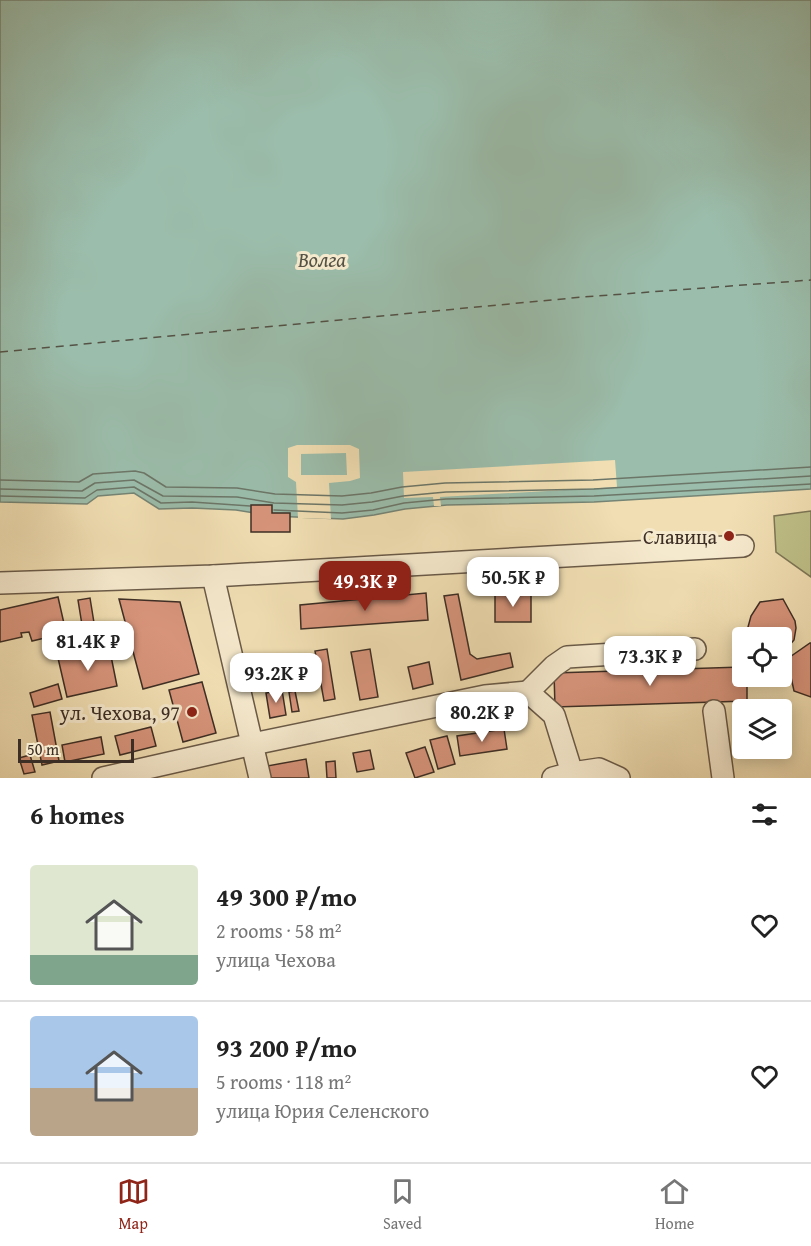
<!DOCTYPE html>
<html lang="en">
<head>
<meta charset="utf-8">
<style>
  :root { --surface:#fff; --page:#f6f6f6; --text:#222; --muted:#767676; --line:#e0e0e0; --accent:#8f2418 }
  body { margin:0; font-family:"Gentium Book Plus",serif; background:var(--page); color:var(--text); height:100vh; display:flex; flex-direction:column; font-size:22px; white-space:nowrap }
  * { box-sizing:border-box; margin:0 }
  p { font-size:20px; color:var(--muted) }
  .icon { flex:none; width:33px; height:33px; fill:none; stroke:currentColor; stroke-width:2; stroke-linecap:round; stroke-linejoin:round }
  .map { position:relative; height:778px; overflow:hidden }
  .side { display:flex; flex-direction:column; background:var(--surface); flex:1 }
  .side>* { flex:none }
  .controls { position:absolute; left:732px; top:627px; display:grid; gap:12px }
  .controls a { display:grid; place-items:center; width:60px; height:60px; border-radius:6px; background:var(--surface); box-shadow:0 3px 15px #0003; font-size:30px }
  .scale { position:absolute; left:18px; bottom:15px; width:116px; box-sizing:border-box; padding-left:6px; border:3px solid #3d2e25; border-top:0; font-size:16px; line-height:21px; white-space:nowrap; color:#3d2e25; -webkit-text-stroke:4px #f6eace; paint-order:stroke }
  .price { position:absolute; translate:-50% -51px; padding:0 14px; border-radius:12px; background:#fff; color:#222; font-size:20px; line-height:39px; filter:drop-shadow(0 2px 3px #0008) }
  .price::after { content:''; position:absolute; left:50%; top:36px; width:18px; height:14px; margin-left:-9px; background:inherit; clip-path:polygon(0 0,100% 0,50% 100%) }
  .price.selected { background:var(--accent); color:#fff }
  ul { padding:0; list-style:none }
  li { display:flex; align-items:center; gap:18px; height:150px; padding:0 30px }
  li+li { border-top:2px solid var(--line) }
  li span { display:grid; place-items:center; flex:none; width:168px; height:120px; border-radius:6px; color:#555 }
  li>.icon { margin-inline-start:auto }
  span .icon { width:72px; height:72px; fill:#fffc; stroke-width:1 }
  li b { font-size:26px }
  h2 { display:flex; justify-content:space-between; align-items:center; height:72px; padding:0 30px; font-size:26px }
  .tab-bar { display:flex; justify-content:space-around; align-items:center; height:84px; border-top:2px solid var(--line); background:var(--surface); font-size:16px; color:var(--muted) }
  .tab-bar a { display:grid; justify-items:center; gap:3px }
  .tab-bar .selected { color:var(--accent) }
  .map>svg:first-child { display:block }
</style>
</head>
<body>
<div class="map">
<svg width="811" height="778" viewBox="0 0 811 778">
  <rect width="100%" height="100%" fill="#f1dfb3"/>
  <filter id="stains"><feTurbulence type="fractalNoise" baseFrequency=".00333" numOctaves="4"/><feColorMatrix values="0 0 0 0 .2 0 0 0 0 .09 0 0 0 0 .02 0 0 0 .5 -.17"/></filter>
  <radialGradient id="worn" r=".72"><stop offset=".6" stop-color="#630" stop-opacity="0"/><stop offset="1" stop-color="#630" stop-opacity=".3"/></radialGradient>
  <path fill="#bfc089" stroke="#7e7757" stroke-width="1.5" d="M811 511V577L776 552 774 516Z"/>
  <path fill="#9bbdab" stroke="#758475" stroke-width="1.5" d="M0 0H811V489L594 502 447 505 405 509 374 515 343 519 272 516 236 510 192 508 159 509 134 493 98 496 87 504 0 502Z"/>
  <g fill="#f1dfb3" fill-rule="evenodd">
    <path d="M297 445H350L359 449 360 478 350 481 329 483 331 519 298 518 296 482 288 477V448ZM346 453 347 475H301V454Z"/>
    <path d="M615 460 617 487 440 497 441 506H434L433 497 404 498 403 472Z"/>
  </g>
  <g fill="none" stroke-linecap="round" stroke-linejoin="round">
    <g stroke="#6c7668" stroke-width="1.5">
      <path d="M0 480 79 482 93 474 135 471 144 473 166 487 237 488 275 494 342 496 371 493 402 487 445 483 593 480 811 467"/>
      <path d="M0 489 82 491 95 483 134 480 163 496 237 497 274 503 342 505 372 502 403 496 446 492 594 489 811 476"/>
      <path d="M0 496 85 498 97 490 134 487 161 503 192 502 250 506"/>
      <path d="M274 510 342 513 373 510 404 503 446 499 594 496 811 484"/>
    </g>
    <path stroke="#545246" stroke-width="1.5" stroke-dasharray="8 6" stroke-linecap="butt" d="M0 352 583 297 811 280"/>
  </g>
  <g fill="#d7947b" stroke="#3d2e25" stroke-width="1.5">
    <path d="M251 505H272V513H290V532H251Z"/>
    <path d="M426 593 428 620 301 629 300 605Z"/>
    <path d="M458 594 470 654 477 659 510 653 513 667 461 680 444 596Z"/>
    <rect x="495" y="595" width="36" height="27"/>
    <path d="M58 597 65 628 44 633 45 638 32 641 29 632 21 633 22 637 0 642V610Z"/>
    <path d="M90 598 95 629 83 631 78 600Z"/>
    <path d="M119 599 180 602 199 674 143 689Z"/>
    <path d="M783 599 795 621 796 628 794 640 787 648 782 650V638H749L748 627 751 616 760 602Z"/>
    <path d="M810 643H811V697L794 691 787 659Z"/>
    <path d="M109 646 117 686 67 697 58 658Z"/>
    <path d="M327 649 335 699 324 701 315 651Z"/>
    <path d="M370 649 378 697 360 700 351 652Z"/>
    <path d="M429 662 433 684 413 689 408 667Z"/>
    <path d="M742 667V676H747V701L555 707 554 673Z"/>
    <path d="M202 682 216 733 183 742 169 690Z"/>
    <path d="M58 684 62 699 34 707 30 693Z"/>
    <path d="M282 690 286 715 270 718 266 693Z"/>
    <path d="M295 691 299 711 292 712 289 692Z"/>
    <path d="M50 712 59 761 42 765 32 715Z"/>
    <path d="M151 727 156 746 120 755 115 736Z"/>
    <path d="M504 729 507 749 460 756 457 736Z"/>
    <path d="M447 736 455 764 438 769 430 740Z"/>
    <path d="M101 737 104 754 65 762 62 745Z"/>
    <path d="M425 747 434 772 415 778 406 753Z"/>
    <path d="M370 750 374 769 357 772 353 753Z"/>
    <path d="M30 755 35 772 24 774 19 758Z"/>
    <path d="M306 759 309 778H269L267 766Z"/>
    <path d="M335 761 336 778H327L326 762Z"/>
  </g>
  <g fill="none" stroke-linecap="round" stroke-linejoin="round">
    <g stroke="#6a5a48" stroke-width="24">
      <g id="minor">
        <path d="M213 576 260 778"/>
        <path d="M0 583 213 576 743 546"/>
        <path d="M528 692 554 666 567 657 695 649"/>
        <path d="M528 692 554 715 572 773 599 769 619 778"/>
        <path d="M714 711 723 778"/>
        <path d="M103 778 253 744 485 696 528 692"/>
        <path d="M553 778 572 773"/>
      </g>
    </g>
    <use href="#minor" stroke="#f6eace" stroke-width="21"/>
  </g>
  <g fill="#8f2418" stroke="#f6eace" stroke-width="2">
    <circle cx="729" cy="536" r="6"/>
    <circle cx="192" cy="712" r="6"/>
  </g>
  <g text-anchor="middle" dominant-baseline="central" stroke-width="6" stroke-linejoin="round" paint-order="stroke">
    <g font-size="20" fill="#3d2e25" stroke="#f6eace" text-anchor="end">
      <text x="717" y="536">Славица</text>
      <text x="180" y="712">ул. Чехова, 97</text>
    </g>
    <g font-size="21" font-style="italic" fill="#545246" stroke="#f6eace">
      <text x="322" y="259">Волга</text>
    </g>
  </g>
  <rect width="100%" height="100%" filter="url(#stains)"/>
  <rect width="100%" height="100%" fill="url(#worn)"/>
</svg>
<div class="controls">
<a><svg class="icon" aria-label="locate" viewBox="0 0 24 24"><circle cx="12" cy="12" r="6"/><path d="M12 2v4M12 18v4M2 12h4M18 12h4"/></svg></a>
<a><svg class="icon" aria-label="layers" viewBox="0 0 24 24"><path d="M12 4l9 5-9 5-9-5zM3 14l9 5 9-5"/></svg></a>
</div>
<div class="scale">50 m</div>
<b class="price" style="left:513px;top:608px">50.5K ₽</b>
<b class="price selected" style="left:365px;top:612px">49.3K ₽</b>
<b class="price" style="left:88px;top:672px">81.4K ₽</b>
<b class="price" style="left:650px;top:687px">73.3K ₽</b>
<b class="price" style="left:276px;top:704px">93.2K ₽</b>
<b class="price" style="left:482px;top:743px">80.2K ₽</b>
</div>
<section class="side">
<h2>6 homes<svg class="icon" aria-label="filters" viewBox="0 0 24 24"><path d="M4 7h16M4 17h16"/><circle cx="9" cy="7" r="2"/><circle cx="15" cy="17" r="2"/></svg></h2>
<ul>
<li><span style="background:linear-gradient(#dfe7d0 75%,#7fa58c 0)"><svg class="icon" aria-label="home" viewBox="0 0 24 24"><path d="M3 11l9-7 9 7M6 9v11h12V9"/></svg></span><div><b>49 300 ₽/mo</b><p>2 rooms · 58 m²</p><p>улица Чехова</p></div><svg class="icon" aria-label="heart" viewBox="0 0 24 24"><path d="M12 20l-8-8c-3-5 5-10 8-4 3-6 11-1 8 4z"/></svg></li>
<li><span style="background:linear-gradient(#a9c7e8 60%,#b9a48a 0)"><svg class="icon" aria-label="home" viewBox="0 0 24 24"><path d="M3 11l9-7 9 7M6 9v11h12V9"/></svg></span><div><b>93 200 ₽/mo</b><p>5 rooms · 118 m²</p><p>улица Юрия Селенского</p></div><svg class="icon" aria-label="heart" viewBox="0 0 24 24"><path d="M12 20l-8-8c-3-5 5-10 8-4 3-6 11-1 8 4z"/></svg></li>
</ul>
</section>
<nav class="tab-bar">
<a class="selected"><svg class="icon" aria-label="map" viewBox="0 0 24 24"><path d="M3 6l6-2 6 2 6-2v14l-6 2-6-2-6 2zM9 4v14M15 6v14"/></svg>Map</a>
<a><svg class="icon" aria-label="saved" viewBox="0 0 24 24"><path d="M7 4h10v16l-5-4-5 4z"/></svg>Saved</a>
<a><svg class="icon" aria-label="home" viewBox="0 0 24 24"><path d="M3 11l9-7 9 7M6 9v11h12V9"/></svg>Home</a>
</nav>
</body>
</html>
